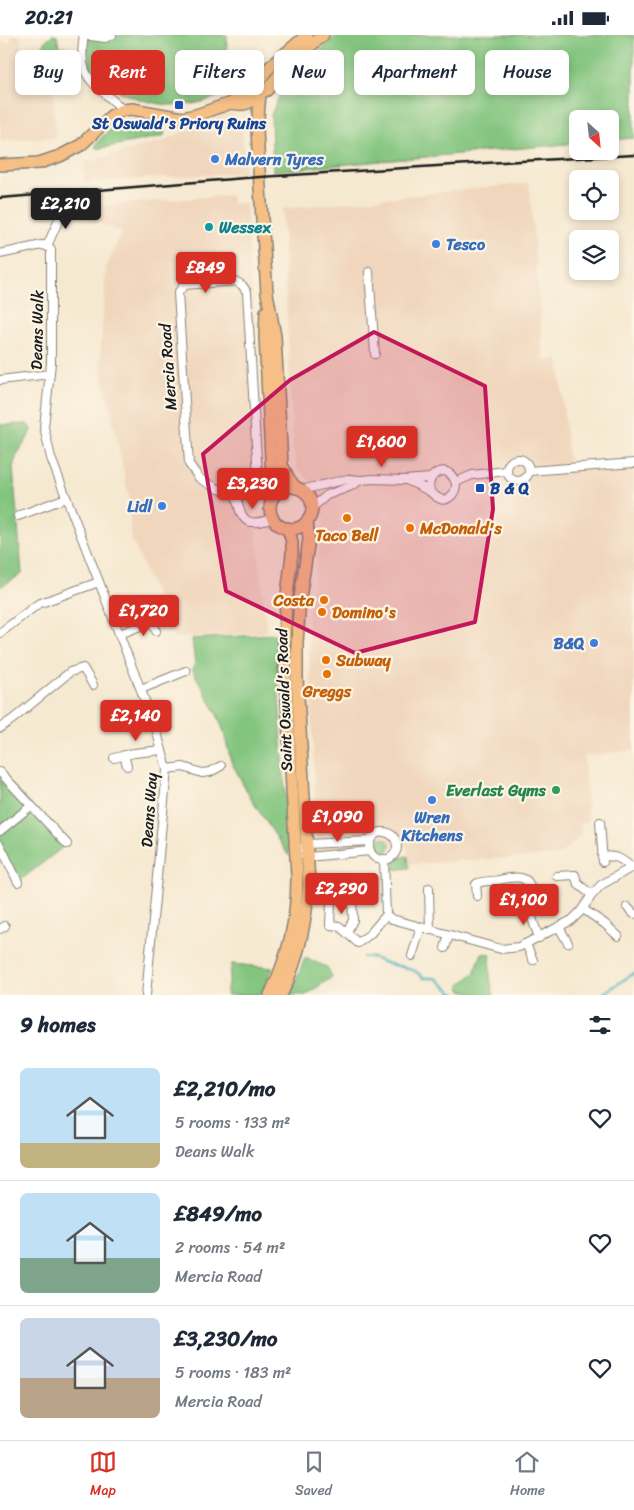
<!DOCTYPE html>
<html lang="en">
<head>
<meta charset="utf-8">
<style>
  :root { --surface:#fff; --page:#f2f2f3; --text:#1f2937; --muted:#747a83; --line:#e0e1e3; --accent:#d93025 }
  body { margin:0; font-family:Sriracha,sans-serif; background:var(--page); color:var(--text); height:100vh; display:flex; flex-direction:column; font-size:19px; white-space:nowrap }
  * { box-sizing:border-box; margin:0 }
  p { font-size:16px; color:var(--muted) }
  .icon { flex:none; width:28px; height:28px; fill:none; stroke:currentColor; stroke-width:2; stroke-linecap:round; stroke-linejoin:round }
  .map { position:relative; height:960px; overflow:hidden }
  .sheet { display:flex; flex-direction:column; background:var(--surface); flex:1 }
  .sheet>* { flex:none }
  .guide { position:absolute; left:15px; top:15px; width:605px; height:45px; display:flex; gap:10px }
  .needle { width:32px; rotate:153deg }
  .fabs { position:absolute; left:569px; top:75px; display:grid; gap:10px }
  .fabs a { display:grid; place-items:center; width:50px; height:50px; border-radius:8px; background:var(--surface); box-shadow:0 2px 8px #0003; font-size:25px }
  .price { position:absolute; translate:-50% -42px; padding:0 11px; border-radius:5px; background:var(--accent); color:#fff; font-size:16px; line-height:32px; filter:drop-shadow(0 1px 2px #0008) }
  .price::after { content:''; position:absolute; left:50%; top:30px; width:15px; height:11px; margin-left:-8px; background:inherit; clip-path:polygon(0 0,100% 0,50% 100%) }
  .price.on { background:#222; color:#fff }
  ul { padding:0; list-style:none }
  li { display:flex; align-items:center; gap:15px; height:125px; padding:0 20px }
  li+li { border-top:1px solid var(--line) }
  li span { display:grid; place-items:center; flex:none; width:140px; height:100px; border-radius:8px; color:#555 }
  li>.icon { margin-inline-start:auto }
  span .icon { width:60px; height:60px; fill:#fffc; stroke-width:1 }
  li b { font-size:21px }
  h2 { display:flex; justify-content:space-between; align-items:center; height:60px; padding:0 20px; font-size:21px }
  .chip { padding:0 18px; border-radius:8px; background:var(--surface); box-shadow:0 2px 8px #0003; font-size:18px; line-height:45px }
  .chip.on { background:var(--accent); color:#fff }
  .status { display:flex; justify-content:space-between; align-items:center; height:35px; padding:0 25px; background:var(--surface); direction:ltr }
  .status svg { height:14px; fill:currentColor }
  .tab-bar { display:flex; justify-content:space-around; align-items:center; height:70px; border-top:1px solid var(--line); background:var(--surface); font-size:14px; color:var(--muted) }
  .tab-bar a { display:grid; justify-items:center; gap:2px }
  .tab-bar .on { color:var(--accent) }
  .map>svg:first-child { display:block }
</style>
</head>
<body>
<div class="status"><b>20:21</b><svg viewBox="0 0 49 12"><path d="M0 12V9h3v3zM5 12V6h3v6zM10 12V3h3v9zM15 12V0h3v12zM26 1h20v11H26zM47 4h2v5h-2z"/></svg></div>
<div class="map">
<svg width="634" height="960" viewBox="0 0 634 960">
  <rect width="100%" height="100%" fill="#fcf5e5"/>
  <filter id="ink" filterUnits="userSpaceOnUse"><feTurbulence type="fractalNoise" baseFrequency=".02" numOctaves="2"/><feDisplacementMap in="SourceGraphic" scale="10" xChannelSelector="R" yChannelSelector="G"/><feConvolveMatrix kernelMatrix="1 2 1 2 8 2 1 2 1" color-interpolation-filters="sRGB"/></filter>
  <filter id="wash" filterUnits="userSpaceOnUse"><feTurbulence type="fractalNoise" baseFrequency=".0096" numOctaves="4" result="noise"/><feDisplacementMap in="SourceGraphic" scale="20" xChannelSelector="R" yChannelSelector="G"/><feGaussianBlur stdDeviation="1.12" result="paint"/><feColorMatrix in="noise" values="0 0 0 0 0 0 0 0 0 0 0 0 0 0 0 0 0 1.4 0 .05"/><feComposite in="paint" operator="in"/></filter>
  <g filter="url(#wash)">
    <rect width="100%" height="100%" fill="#f6e9d1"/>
    <g fill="#f0d6bc">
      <path d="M12 0H20L22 18 21 37 52 38 56 103 0 105V7L10 8Z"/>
      <path d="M229 77 237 82 234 86 237 89 242 85 245 138 84 147 85 128 165 105Z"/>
      <path d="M529 148 544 326 559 324 569 432 634 428V715L584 721 588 788H580L581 800 560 820 409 829 407 810 317 818 308 582 324 484 317 459 307 442 298 435 293 417 282 174Z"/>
      <path d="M231 160 232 168H246L263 444 252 458 267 597 174 603 132 505 129 478 130 467 100 325 106 233 122 197 65 174Z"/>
    </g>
    <g fill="#83c57f" stroke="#50704e">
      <path d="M52 0 57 1 59 12H66V14L54 16V21L40 23 44 7Z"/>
      <path d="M112 0H227L226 27H263C249 39 236 52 220 60 186 78 142 70 110 51 103 47 96 39 90 33L87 9 91 1Z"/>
      <path d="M337 0H634V103L610 105V84H578L577 108 273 136 271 80 286 46Z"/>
      <path d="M125 86 138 88 165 98V99L163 101 97 114 95 110C104 100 112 90 125 86Z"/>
      <path d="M27 389 31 394C27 409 16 415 13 433L22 539 0 552V390Z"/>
      <path d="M275 599 289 821 251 764 231 726 223 694 216 677 192 634 195 629 192 604Z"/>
      <path d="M0 737 67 809 18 847 0 810Z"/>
      <circle cx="382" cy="811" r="8"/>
      <path d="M408 821 409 833 393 835C394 825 399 822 408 821Z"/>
      <path d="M482 918 491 919C489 934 489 946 494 960H481L461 955 460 950 474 938Z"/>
      <path d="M305 923 327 932 332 942 306 960H290Z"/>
      <path d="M232 929 273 933 260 960H226Z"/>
    </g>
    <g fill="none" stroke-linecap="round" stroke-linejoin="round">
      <g stroke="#42b0be" stroke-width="2.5">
        <path d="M363 922C375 921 376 925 386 928 398 932 415 932 423 943H433L437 944 453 958 461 960"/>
        <path d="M601 960 634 938"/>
      </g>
    </g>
  </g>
  <g filter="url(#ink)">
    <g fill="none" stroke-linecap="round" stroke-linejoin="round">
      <g stroke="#898276" stroke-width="10">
        <g id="street">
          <path d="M83 0 105 3 112 0"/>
          <path d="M84 0C76 48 96 47 123 75"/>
          <path d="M47 211 51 215V328L44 392 51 423 156 694 167 734 146 960"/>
          <path d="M47 211 65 171"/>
          <path d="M0 219 42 210 47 211"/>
          <path d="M369 237 375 319"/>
          <path d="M235 246 242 250 247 257 258 443 251 452 236 460 216 453 199 443 189 429 178 258 184 250Z"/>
          <path d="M0 345 50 339"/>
          <circle cx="518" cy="435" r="11"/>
          <path d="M529 436 634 428"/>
          <path d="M406 445C413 448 420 451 427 455 435 459 442 472 453 459 456 455 457 449 454 444 446 428 425 439 430 456"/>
          <path d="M456 447 472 440 506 436"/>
          <path d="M301 455 348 444 361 445"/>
          <path d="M236 460C241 487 247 493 273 483"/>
          <path d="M312 473 327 460 349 452 361 445 374 444 404 445 430 443"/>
          <path d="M18 481 66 463"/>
          <path d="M152 586 156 596"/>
          <path d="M0 598 38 569 99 547"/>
          <path d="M120 599 160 583"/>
          <path d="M141 654 186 636"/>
          <path d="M0 693 13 684 70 637 83 633 93 650"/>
          <path d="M124 720 127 731"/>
          <path d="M114 723 134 718 162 715"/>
          <path d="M167 734 183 732 202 738 210 737 221 731"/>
          <path d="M0 737 67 809"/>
          <path d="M600 787 603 827"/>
          <path d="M0 796 31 771"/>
          <circle cx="383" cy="811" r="14"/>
          <path d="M0 810 18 847"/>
          <path d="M295 817 308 809 370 806"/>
          <path d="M305 821 308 822 370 816"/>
          <path d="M602 821C617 821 621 823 632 833"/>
          <path d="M557 841 575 840 578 849 592 860"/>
          <path d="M429 853 430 895"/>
          <path d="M343 857 350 858 352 861 353 885 347 897"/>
          <path d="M477 861 476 849C484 845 491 847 499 845 508 843 527 838 530 852 531 859 528 866 529 872 530 879 536 894 539 903"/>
          <path d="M331 866 330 890 339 891 358 908 370 899 386 880 384 824"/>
          <path d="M627 872 634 879"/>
          <path d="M583 874 605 889 618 901"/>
          <path d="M386 880 392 884 501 914 519 912 572 885 581 876 592 860 601 850 634 831"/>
          <path d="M559 892 568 908"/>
          <path d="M0 894 5 891"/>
          <path d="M526 909 533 925"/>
          <path d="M445 913 449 900"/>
          <path d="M412 921 421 892"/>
        </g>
      </g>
      <g stroke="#898276" stroke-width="14">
        <g id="primary">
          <path d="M231 68C246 71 249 69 260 58"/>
          <path d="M0 130 39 128 60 121 81 110 111 81 123 75 132 74 182 83 196 80 231 68 239 61 248 58H260L267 55 282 36 323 0"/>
          <path d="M266 277 265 301 273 463"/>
          <circle cx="291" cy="473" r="21"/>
          <path d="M296 453 289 444 282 430 275 301 267 258 260 153 257 94 260 58 258 48 266 36 273 29 307 0"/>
          <path d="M270 960C289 919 297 886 297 841L284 612 286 568 292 519V507L288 493"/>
          <path d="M281 960C299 925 306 887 309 848L297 643V608L300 563 309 504 307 486"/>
        </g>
      </g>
      <use href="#street" stroke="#fff" stroke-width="8"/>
      <use href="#primary" stroke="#f5bf86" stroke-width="11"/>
      <path stroke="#1c1c1c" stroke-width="2.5" d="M0 163 245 143 485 128 634 120"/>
    </g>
  </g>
  <path fill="#c2185b" fill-opacity="0.2" stroke="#c2185b" stroke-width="4" stroke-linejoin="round" d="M374 297 485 351 493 474 475 587 355 618 226 556 203 419 290 345Z"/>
  <g fill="#1a4fb4" stroke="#fcf5e5" stroke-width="2">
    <rect x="174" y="65" width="10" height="10" rx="2.5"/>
    <rect x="475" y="448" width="10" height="10" rx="2.5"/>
  </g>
  <g fill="#3f7fe0" stroke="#fcf5e5" stroke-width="2">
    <circle cx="215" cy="124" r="5"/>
    <circle cx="436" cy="209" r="5"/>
    <circle cx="162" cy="471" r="5"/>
    <circle cx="594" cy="608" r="5"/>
    <circle cx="432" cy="765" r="5"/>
  </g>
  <circle fill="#0f9aa8" stroke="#fcf5e5" stroke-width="2" cx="209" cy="192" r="5"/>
  <g fill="#e8710a" stroke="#fcf5e5" stroke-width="2">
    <circle cx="347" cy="483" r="5"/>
    <circle cx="410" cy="493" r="5"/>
    <circle cx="324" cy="565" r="5"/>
    <circle cx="322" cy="577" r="5"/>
    <circle cx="326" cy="625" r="5"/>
    <circle cx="327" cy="639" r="5"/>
  </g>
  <circle fill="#2e9e5b" stroke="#fcf5e5" stroke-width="2" cx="556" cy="755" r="5"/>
  <g text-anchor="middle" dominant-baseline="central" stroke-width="4.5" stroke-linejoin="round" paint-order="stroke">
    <g font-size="16" font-weight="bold" fill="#164399" stroke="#fcf5e5">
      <text x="179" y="88">St Oswald's Priory Ruins</text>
      <text x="490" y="453" text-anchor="start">B &amp; Q</text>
    </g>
    <g font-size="16" font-weight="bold" fill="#366cbe" stroke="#fcf5e5" text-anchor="start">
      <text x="225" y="124">Malvern Tyres</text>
      <text x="446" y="209">Tesco</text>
      <text x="152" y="471" text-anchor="end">Lidl</text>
      <text x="584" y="608" text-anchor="end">B&amp;Q</text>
      <text x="432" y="782" text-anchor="middle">Wren<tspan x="432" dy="18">Kitchens</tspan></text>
    </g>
    <g font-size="16" font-weight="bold" fill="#0d838f" stroke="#fcf5e5" text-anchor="start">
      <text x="219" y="192">Wessex</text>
    </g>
    <g font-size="16" fill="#1c1c1c" stroke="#fcf5e5">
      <text transform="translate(37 295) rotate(-89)">Deans Walk</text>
      <text transform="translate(168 332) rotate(-94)">Mercia Road</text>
      <text transform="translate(284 665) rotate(-92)">Saint Oswald's Road</text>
      <text transform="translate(149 775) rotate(-86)">Deans Way</text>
    </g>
    <g font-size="16" font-weight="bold" fill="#c56008" stroke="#fcf5e5" text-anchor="start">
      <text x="420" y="493">McDonald's</text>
      <text x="347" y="500" text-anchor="middle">Taco Bell</text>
      <text x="314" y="565" text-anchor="end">Costa</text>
      <text x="332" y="577">Domino's</text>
      <text x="336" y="625">Subway</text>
      <text x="327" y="656" text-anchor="middle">Greggs</text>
    </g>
    <g font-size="16" font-weight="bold" fill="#27864d" stroke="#fcf5e5" text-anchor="end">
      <text x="546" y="755">Everlast Gyms</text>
    </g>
  </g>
</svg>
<div class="fabs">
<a><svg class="needle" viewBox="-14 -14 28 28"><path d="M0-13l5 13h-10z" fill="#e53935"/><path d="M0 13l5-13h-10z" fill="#747a83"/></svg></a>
<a><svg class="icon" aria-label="locate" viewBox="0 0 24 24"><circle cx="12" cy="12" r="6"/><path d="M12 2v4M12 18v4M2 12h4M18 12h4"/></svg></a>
<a><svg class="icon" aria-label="layers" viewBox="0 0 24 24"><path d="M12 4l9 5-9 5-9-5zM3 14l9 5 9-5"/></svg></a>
</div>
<b class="price on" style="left:66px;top:195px">£2,210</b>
<b class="price" style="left:206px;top:259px">£849</b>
<b class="price" style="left:382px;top:433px">£1,600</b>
<b class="price" style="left:253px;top:475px">£3,230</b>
<b class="price" style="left:144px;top:602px">£1,720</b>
<b class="price" style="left:136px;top:707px">£2,140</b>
<b class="price" style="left:338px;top:808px">£1,090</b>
<b class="price" style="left:342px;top:880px">£2,290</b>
<b class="price" style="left:524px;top:891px">£1,100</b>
<div class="guide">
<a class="chip">Buy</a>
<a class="chip on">Rent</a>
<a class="chip">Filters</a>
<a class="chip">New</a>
<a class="chip">Apartment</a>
<a class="chip">House</a>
</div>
</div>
<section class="sheet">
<h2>9 homes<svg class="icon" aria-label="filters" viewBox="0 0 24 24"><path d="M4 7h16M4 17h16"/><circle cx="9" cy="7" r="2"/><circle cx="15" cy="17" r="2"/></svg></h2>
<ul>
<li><span style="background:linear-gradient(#bfe0f5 75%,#c2b280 0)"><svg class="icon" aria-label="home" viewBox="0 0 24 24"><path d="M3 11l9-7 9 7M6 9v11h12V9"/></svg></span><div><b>£2,210/mo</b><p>5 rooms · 133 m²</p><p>Deans Walk</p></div><svg class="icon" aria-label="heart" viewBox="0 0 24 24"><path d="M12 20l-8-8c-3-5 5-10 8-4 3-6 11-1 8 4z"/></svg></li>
<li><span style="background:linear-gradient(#bfe0f5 65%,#7fa58c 0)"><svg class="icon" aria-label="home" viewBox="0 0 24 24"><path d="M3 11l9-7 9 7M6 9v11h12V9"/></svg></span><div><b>£849/mo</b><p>2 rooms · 54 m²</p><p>Mercia Road</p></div><svg class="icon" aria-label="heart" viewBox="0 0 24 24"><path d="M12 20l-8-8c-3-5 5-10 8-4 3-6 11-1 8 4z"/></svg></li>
<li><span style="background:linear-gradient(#c9d6e8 60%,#b9a48a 0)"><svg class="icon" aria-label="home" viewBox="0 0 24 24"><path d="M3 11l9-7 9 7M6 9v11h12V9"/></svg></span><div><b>£3,230/mo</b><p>5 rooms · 183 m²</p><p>Mercia Road</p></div><svg class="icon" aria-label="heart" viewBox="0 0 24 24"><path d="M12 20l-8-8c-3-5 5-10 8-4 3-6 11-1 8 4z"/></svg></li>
</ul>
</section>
<nav class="tab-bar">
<a class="on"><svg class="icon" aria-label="map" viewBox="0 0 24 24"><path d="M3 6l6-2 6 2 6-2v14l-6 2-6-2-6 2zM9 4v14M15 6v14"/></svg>Map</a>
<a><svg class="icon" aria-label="saved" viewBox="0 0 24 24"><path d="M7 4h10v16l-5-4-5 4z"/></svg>Saved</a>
<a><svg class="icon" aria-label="home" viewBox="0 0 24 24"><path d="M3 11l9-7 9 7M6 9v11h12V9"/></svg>Home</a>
</nav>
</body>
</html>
